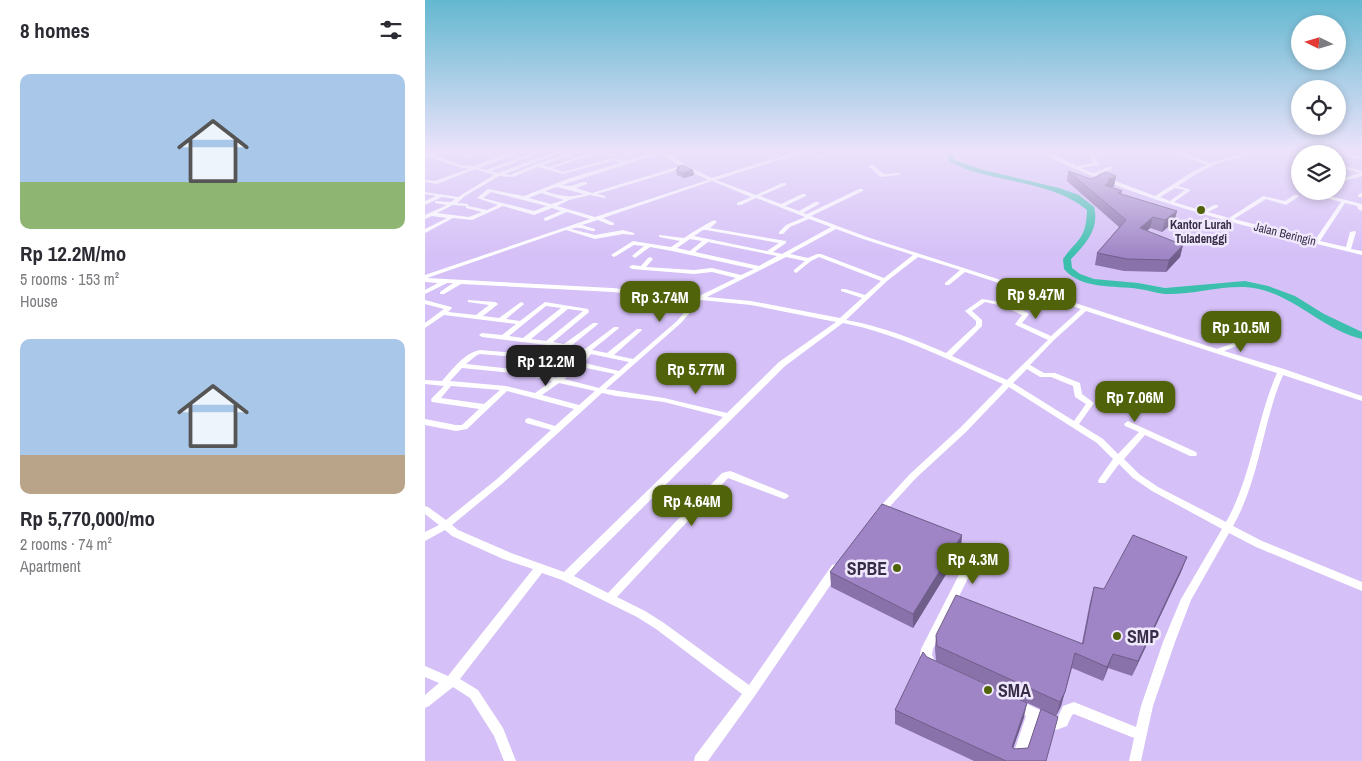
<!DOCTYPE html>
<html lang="en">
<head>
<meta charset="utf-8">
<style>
  :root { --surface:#fff; --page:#f2f2f3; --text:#2b2b33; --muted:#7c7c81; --accent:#50620a }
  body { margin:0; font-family:"Archivo Narrow",sans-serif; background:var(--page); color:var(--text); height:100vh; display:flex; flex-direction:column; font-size:19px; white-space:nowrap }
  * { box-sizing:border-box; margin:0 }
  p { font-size:16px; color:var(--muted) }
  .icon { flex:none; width:28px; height:28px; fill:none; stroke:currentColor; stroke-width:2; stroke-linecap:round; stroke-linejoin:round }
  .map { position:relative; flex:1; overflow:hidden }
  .drawer { display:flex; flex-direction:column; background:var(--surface); width:425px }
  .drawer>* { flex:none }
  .needle { width:32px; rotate:275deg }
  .buttons { position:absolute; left:866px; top:15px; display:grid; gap:10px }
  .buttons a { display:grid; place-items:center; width:55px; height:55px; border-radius:50%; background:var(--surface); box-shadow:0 2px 8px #0003; font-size:25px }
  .price { position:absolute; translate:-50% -42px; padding:0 11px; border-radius:10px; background:var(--accent); color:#fff; font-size:16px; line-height:32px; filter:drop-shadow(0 1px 2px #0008) }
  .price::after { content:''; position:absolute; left:50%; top:30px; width:15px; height:11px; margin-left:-8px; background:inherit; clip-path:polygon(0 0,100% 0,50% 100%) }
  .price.selected { background:#222; color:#fff }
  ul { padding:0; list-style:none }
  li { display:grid; align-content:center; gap:10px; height:265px; padding:0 20px }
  li span { display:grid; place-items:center; height:155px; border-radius:10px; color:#555 }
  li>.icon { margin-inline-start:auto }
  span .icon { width:90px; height:90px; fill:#fffc; stroke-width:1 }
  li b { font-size:21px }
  h2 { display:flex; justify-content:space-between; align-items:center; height:60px; padding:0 20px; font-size:21px }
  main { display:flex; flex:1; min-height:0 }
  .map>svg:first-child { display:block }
</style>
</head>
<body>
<main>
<section class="drawer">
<h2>8 homes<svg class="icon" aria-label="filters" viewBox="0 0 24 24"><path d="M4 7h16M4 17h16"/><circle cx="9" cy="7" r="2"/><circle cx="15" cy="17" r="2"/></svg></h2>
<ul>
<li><span style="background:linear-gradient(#a9c7e8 70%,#8fb573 0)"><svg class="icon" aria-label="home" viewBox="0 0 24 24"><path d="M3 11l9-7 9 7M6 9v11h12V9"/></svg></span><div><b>Rp 12.2M/mo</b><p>5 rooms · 153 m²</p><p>House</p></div></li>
<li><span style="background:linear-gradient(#a9c7e8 75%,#b9a48a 0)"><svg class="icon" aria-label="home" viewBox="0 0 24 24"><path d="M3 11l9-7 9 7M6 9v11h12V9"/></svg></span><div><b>Rp 5,770,000/mo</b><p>2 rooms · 74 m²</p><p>Apartment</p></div></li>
</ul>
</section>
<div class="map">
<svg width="937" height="761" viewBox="0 0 937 761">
  <rect width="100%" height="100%" fill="#d5c0f7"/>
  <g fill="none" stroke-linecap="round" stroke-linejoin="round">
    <path fill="#3cbfad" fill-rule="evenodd" d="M519 150H525L530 160 555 169 634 188 654 195 669 207C675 229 660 245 646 259L647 268 655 274 669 279 713 283 740 288 820 281 843 286 870 296 899 314 937 332V339C895 329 864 289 820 287 793 286 766 295 740 294 731 293 722 290 714 289 689 285 657 290 639 269L638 259C653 238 661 240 662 210 633 186 590 183 554 173 544 171 534 166 525 162Z"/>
    <g fill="#fff" fill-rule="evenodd">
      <path d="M18 150H24L9 155 36 165 49 166 84 153 75 150 88 152 101 150 54 168 61 170 117 150H123L66 171 73 173 136 150H142L80 174 85 175 111 164 155 150H161L118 165 124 167 175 150H181L128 168 138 172 189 158 199 161 233 151V150H239L261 165 287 178 344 160 384 150H391L348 162 291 180 331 195 357 183H361V185L335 196 356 204 377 194H381V196L360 206 374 211 390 202H394V204L378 213 382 214 434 189H438V191L386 216 442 237 598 287 609 278H613V280L604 288 792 349 830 335H834L835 336 834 337 799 351 859 369 937 396V401L858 375C837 424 835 479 808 526L837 541 937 582V591L831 547 804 533 766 600 750 642 728 706 716 761H704L709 738 649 714 647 715 642 726 631 730 612 721 598 761H586L601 716 588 709 586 705 588 701 592 699 631 718 633 717 638 706 649 702 711 727 716 706 738 642 756 599 797 529 727 491 708 478 694 464 680 483H674L673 481 674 479 688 459 672 443 584 387 541 432 491 478 458 514 455 515 452 514 450 512 452 510 485 474 535 428 578 384C526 361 474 334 418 323L360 366 149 576 183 593 297 473 305 471 308 472 362 494 364 496 362 498 359 499 303 478 192 597 220 611 239 623 324 685 407 565 411 564 415 565 416 568 415 571 329 697 283 761H269L270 756 317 694 231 629 212 617 137 580 117 573 35 679 53 690 78 728 91 761H79L69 736 45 698 28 687 4 706 0 708V695L14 683 0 677V666L23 676 108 569 78 559 27 536 20 530 0 541V532L14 525 0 514V506L3 507 21 520 72 479 126 430 101 423 100 421 101 419 104 418 130 426 149 409 82 391 42 429 31 431 0 425V419L31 425H37L54 409 7 402 6 400 7 398 19 386 0 384V380L17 381C27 370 39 353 55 350L124 356 153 362 160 353 122 345 57 337 54 335 57 333 77 335 91 324 19 315 0 328V323L19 309 0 304V300L26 307 27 308 23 312 51 315 64 305 43 302V300L70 302 72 303 73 304 72 305 58 316 74 318 96 302 98 303 99 304 98 305 81 319 95 321 120 302 163 309 164 312 163 313 128 342 139 344 168 323H172L173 324 172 325 146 346 160 349 189 327H193L194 328 193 329 167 350 182 353 212 329H216L217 330 216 331 189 355 208 359 252 321 270 300 187 292 36 284 19 294H15V292L28 283H22L0 294V290L13 283 0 282V275L165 219 142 212 121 221 119 220V218L136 211 127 208 109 215 78 206 47 220 28 218 0 233V229L22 218 7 216 0 219V215L22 205 10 203V201L26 202 30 199 17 197 0 205V201L11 196 0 194V192L33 197 69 175 50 169 12 184 0 182V180L10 181 44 169 33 167 0 156 1 154ZM236 153 255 166 167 193 151 188 162 184V182C151 182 150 188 137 185ZM189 160 195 163 145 178 99 196 63 189 52 198 73 205 62 210 43 206V204L32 203 40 196 74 176 88 177 113 167 138 174ZM259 168 283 180 170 217 132 206 144 200 165 195 180 198V196L172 194ZM287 181 326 197 312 203V205H316L331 198 380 217 361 225 354 232V234H358L365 227 384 219 406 227 357 254 348 252 361 243V241L285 228 292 222 289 220C278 226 269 231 259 238L234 235V237L255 241 246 247 208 241 186 255 189 257 191 256 209 245 219 246 208 255 207 256 210 258 225 247 247 251 329 269 316 275 287 268 269 270 221 267 228 259 225 257 223 258 216 266 207 265 204 267 207 269 269 274 287 272 311 278 274 296 187 288 2 278 141 230 170 239 198 234 209 235V233L198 230 170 235 146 229C156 225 161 231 170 231V229L157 225 173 220 185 225H189V223L178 218ZM132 187 159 194C145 198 134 196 120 191ZM66 192 122 206 109 211 58 198ZM116 193 139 200 126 204 104 198ZM28 205 41 206V208L57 212 44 217 12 213ZM411 229 438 239 488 255 459 278 396 254H392L383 258 365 254ZM278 230H281L354 243 342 251 269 236ZM265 239 277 241 265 251 252 248ZM283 242 352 256 334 266 270 252ZM361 257 380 261 369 270V272L371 273 386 261 394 257 456 281 440 295 420 289H416V291L437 298 415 318 326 301 282 297ZM493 257 535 270 520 283V285H524L540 272 595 290 596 291H600L656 309 626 336 597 323 604 314 603 313 582 303 557 299 540 311 551 321V325L521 353C489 339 456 326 421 320L462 281ZM276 300 326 305 411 322 354 362 302 413 239 398 181 389 256 323ZM560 302 578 306 597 315 590 324 591 325 623 340 582 380 527 356 557 326V320L547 311ZM121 306 136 308 98 338 84 336ZM143 309 158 311 121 341 106 339ZM661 311 852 373C831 421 827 477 801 522L733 487 714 474 699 459 720 435 765 456H771L772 454 771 452 703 421 699 424 700 426 714 432 693 454 678 439 654 424 669 403 657 394 655 383 630 373H619L605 365 629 340ZM55 354 124 360 149 365 131 378 97 370 41 364 52 355ZM166 354 204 362 194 371 159 363ZM156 367 190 374 174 388 139 379ZM37 368 97 374 127 381 110 393 81 386 25 381ZM602 369 615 377H626L648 386 650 397 661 404 649 421 588 383ZM134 383 170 391 154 405 117 395ZM26 386 75 390 59 404 16 398ZM177 393 191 396 239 402 298 417 139 572 86 553 33 530 27 525 78 483Z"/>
      <path d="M56 150H62L43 157 39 156Z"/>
      <path d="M195 150 203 153 211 151 213 152 203 155 196 152 181 157 179 156Z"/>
      <path d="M613 150H618L624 153 633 150H639L628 154 652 166 669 163 665 158V157L675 151H679V153L670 158 674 164V165L656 168 668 173 683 167H687V169L672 174 730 196 767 172 782 165 742 150H748L786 163 822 152 837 150 791 164 771 174 753 186 766 190 749 202 778 211 789 205H793V207L783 212 804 218 838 196 860 201 869 195H873V197L861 205 841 199 809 219 890 240 916 202 896 197 897 191H901V195L937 204V211L933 209 932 206 920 203 895 241 921 247 925 232 930 231 931 232 926 249 937 251V255C849 233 759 213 675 179 656 171 628 161 613 150ZM750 188 760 190 745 201 735 197Z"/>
      <path d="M851 150H857L877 154H875V155H867Z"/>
      <path d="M905 150 918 152 922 150H927L923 153 933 156 937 155V158L933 159Z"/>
      <path d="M912 164 937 171V176L912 183V180L935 173 912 167Z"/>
      <path d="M444 165H448L459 174 474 173 476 174 474 175 456 177 444 167Z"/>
      <path d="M935 193H937V197H933V196Z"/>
      <path d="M549 552 553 553 554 556 508 649 507 655 511 664 509 668 505 669 501 668 495 655 496 649 545 553Z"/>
    </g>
  </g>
  <g fill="#8972a9">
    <path d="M352 150H373L357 155 353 153Z"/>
    <path d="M388 150H406V151L393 155 388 153Z"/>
    <path d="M252 167 268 170 269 175 259 178 252 175 251 170 252 169Z"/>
    <path d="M643 171 666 179 691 176 689 186 686 187 697 191 696 194 752 211 749 222 737 232 725 228 722 231 758 245 755 257 741 272 699 271 670 265 672 253 694 227 642 181Z"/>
    <path d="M536 550 488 628 406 587 405 572Z"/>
    <path d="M762 557 756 572 707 676 683 668 678 681 647 668 636 706 631 716 511 661 510 649 511 635 657 643 665 602 669 587 679 589Z"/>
    <path d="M502 657 599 717 588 748 621 761H549L470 724V710Z"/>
  </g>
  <g fill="#6f5d8a">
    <path d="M357 150H373L357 155Z"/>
    <path d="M393 150H406V151L393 155Z"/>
    <path d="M268 170 269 175 259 178 258 173Z"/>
    <path d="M691 176 689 186 682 189 680 185 684 179Z"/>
    <path d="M752 211 749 222 737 232 740 220Z"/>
    <path d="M728 217 725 228 712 240 715 228Z"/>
    <path d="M758 245 755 257 741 272 744 260Z"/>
    <path d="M537 535 536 550 488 628V614Z"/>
    <path d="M762 557 756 572 707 676 713 661Z"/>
    <path d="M650 653 636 706 631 716 635 702Z"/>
    <path d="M688 654 683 668 678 681 682 667Z"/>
    <path d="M602 703 599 717 584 760 587 747Z"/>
  </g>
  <g fill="#9f85c5" stroke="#6f5d8a">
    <path d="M258 165 268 170 258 173 251 170 255 168 252 167Z"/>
    <path d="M643 171 666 179 681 172 691 176 684 179 683 183 680 185 697 191 693 193 752 211 740 220 728 217 715 228 758 245 744 260 702 259 672 253 701 220Z"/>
    <path d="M457 504 537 535 488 614 405 572Z"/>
    <path d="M708 535 762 557 713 661 688 654 682 667 650 653 640 692 635 702 512 646 511 635 531 595 658 644 669 587 679 589Z"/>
    <path d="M498 652 502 657 602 703 587 747 589 749 603 748 616 709 633 717 621 761H581L470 710Z"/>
  </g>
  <linearGradient id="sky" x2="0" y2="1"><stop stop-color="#63b8d0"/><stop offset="0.59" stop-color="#ece3fb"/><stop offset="1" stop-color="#ece3fb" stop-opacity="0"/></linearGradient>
  <rect width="937" height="256" fill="url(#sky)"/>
  <g fill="#50620a" stroke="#f0e8fd" stroke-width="2">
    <circle cx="776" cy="210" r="5"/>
    <circle cx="472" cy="568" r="5"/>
    <circle cx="692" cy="636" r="5"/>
    <circle cx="563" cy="690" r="5"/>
  </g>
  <g text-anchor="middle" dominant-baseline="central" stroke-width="5" stroke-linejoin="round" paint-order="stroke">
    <g font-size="12" font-weight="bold" fill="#372d47" stroke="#f0e8fd">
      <text x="776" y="225">Kantor Lurah<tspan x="776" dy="14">Tuladenggi</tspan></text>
    </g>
    <g font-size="12" fill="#372d47" stroke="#f0e8fd">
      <text transform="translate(860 234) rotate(14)">Jalan Beringin</text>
    </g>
    <g font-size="18" font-weight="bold" fill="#372d47" stroke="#f0e8fd" text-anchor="start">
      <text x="462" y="568" text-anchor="end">SPBE</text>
      <text x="702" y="636">SMP</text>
      <text x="573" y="690">SMA</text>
    </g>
  </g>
</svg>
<div class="buttons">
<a><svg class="needle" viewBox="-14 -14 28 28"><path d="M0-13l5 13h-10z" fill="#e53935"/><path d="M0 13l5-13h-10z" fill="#7c7c81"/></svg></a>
<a><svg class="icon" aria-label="locate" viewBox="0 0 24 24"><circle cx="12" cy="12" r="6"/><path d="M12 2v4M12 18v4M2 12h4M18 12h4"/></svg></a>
<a><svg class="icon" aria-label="layers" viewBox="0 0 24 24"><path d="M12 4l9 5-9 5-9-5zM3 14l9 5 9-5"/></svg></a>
</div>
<b class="price" style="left:611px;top:320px">Rp 9.47M</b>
<b class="price" style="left:235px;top:323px">Rp 3.74M</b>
<b class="price" style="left:816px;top:353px">Rp 10.5M</b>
<b class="price selected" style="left:121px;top:387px">Rp 12.2M</b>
<b class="price" style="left:271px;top:395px">Rp 5.77M</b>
<b class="price" style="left:710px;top:423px">Rp 7.06M</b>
<b class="price" style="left:267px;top:527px">Rp 4.64M</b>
<b class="price" style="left:548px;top:585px">Rp 4.3M</b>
</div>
</main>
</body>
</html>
